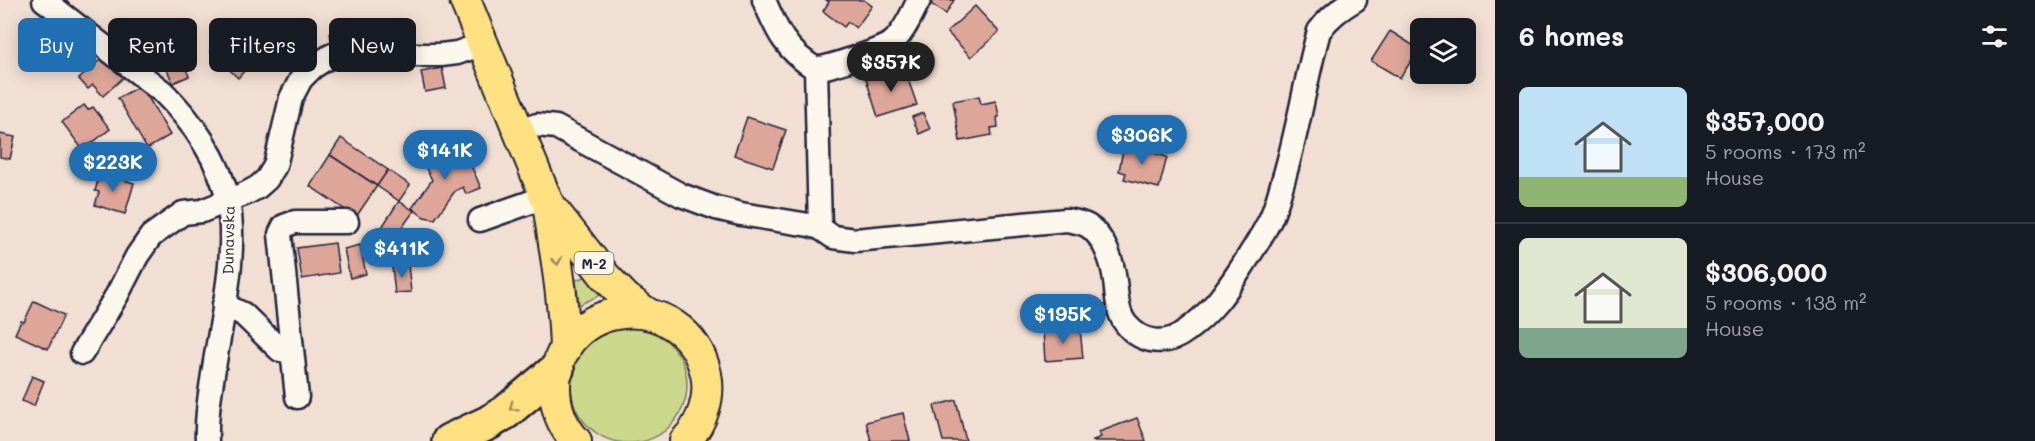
<!DOCTYPE html>
<html lang="en">
<head>
<meta charset="utf-8">
<style>
  :root { --surface:#171b24; --page:#242831; --text:#f1f3f6; --muted:#9ea1a6; --line:#363941; --accent:#1f6fb2 }
  body { margin:0; font-family:Mali,sans-serif; background:var(--page); color:var(--text); height:100vh; display:flex; flex-direction:column; font-size:22px; white-space:nowrap }
  * { box-sizing:border-box; margin:0 }
  p { font-size:20px; color:var(--muted) }
  .icon { flex:none; width:33px; height:33px; fill:none; stroke:currentColor; stroke-width:2; stroke-linecap:round; stroke-linejoin:round }
  .map { position:relative; flex:1; overflow:hidden }
  .panel { display:flex; flex-direction:column; background:var(--surface); width:540px }
  .panel>* { flex:none }
  .top-card { position:absolute; left:18px; top:18px; width:570px; height:54px; display:flex; gap:12px }
  .tools { position:absolute; left:1410px; top:18px; display:grid; gap:12px }
  .tools a { display:grid; place-items:center; width:66px; height:66px; border-radius:9px; background:var(--surface); box-shadow:0 3px 15px #0003; font-size:30px }
  .price { position:absolute; translate:-50% -51px; padding:0 14px; border-radius:21px; background:var(--accent); color:#fff; font-size:20px; line-height:39px; filter:drop-shadow(0 2px 3px #0008) }
  .price::after { content:''; position:absolute; left:50%; top:36px; width:18px; height:14px; margin-left:-9px; background:inherit; clip-path:polygon(0 0,100% 0,50% 100%) }
  .price.on { background:#222; color:#fff }
  ul { padding:0; list-style:none }
  li { display:flex; align-items:center; gap:18px; height:150px; padding:0 24px }
  li+li { border-top:2px solid var(--line) }
  li span { display:grid; place-items:center; flex:none; width:168px; height:120px; border-radius:9px; color:#555 }
  li>.icon { margin-inline-start:auto }
  span .icon { width:72px; height:72px; fill:#fffc; stroke-width:1 }
  li b { font-size:26px }
  h2 { display:flex; justify-content:space-between; align-items:center; height:72px; padding:0 24px; font-size:26px }
  .pill { padding:0 21px; border-radius:9px; background:var(--surface); box-shadow:0 3px 15px #0003; font-size:21px; line-height:54px }
  .pill.on { background:var(--accent); color:#fff }
  main { display:flex; flex:1; min-height:0 }
  .map>svg:first-child { display:block }
</style>
</head>
<body>
<main>
<div class="map">
<svg width="1495" height="441" viewBox="0 0 1495 441">
  <rect width="100%" height="100%" fill="#f2dfd3"/>
  <filter id="ink" filterUnits="userSpaceOnUse"><feTurbulence type="fractalNoise" baseFrequency=".0167" numOctaves="2"/><feDisplacementMap in="SourceGraphic" scale="12" xChannelSelector="R" yChannelSelector="G"/><feConvolveMatrix kernelMatrix="1 2 1 2 8 2 1 2 1" color-interpolation-filters="sRGB"/></filter>
  <g filter="url(#ink)">
    <g fill="#cbd78a" stroke="#767c62" stroke-width="1.5">
      <path d="M596 273 609 291 579 305 576 280Z"/>
      <circle cx="629" cy="385" r="58"/>
    </g>
    <g fill="#dea699" stroke="#22223b" stroke-width="1.5">
      <path d="M826 0H864L872 6 856 28 848 22 844 27 823 11 829 2Z"/>
      <path d="M933 0H954L946 14 931 4Z"/>
      <path d="M975 6 999 32 971 57 947 32Z"/>
      <path d="M234 25 262 51 238 78 210 51Z"/>
      <path d="M361 27 364 45 333 51 330 33Z"/>
      <path d="M1390 31 1419 49 1400 78 1371 61Z"/>
      <path d="M178 52 189 76 173 83 162 59Z"/>
      <path d="M105 55 125 76 103 96 93 85 88 89 79 79Z"/>
      <path d="M442 68 446 88 425 92 421 72Z"/>
      <path d="M900 68 904 80 908 79 917 105 878 117 866 79Z"/>
      <path d="M141 85 170 135 147 149 118 98Z"/>
      <path d="M979 96 981 104 996 101 999 117H997L998 127 991 128 992 135 960 141 953 101Z"/>
      <path d="M84 105 88 110 93 107 110 129 83 150 62 122Z"/>
      <path d="M923 113 930 129 919 134 912 117Z"/>
      <path d="M747 117 786 130 773 168 734 155Z"/>
      <path d="M0 134 15 137 10 159 0 157Z"/>
      <path d="M341 138 388 170 377 186 330 155Z"/>
      <path d="M1124 144 1167 157 1159 188 1124 179 1126 173 1119 171Z"/>
      <path d="M449 145 455 156 465 152 481 188 466 194 463 187 455 191 435 219 424 217 412 208 432 180 421 159Z"/>
      <path d="M330 155 377 186 356 217 310 186Z"/>
      <path d="M388 170 410 185 399 201 377 186Z"/>
      <path d="M100 173 134 183 125 214 95 205 99 192 95 191Z"/>
      <path d="M399 201 414 211 396 236 382 227Z"/>
      <path d="M335 243 339 273 302 279 297 248Z"/>
      <path d="M360 245 366 274 350 278 344 249Z"/>
      <path d="M408 265 411 292 395 293 392 267Z"/>
      <path d="M34 301 64 315 48 349 15 334 21 321 24 322Z"/>
      <path d="M1080 329 1083 358 1045 361 1043 331Z"/>
      <path d="M32 376 44 381 34 406 22 401Z"/>
      <path d="M956 400 966 441H943L934 406Z"/>
      <path d="M903 413 910 441H871L866 422Z"/>
      <path d="M1137 418 1146 441H1091L1101 437 1099 432Z"/>
    </g>
    <g fill="none" stroke-linecap="round" stroke-linejoin="round">
      <g stroke="#22223b" stroke-width="27">
        <g id="minor">
          <path d="M44 0 163 92C192 121 220 160 228 201 238 254 222 315 214 368 210 393 206 417 207 441"/>
          <path d="M764 0C777 31 786 51 816 69L820 228"/>
          <path d="M816 69C829 67 887 49 895 40 906 29 912 13 919 0"/>
          <path d="M519 131 537 125 556 127 681 195 716 208 741 214 809 225 820 228 833 237 855 240 1066 220C1073 221 1081 222 1088 226 1104 236 1113 263 1115 281 1117 296 1117 313 1126 324 1142 344 1167 346 1186 331 1212 312 1225 293 1242 267 1252 251 1262 236 1270 220 1276 208 1279 194 1283 181 1298 132 1305 81 1319 31 1329 17 1340 9 1355 0"/>
          <path d="M480 220 545 197"/>
          <path d="M224 305 243 314 280 350 292 352"/>
          <path d="M82 353 117 295 137 256 151 236 183 213 202 211 247 193 258 187 267 179 275 166 291 98 301 79 313 67 332 55H441L457 53 483 44"/>
          <path d="M297 397 280 234 284 226 295 222H347"/>
        </g>
      </g>
      <g stroke="#22223b" stroke-width="34">
        <g id="major">
          <path d="M465 0 548 203 605 276 626 298 648 314"/>
          <path d="M548 203C555 252 564 300 565 350"/>
          <path d="M576 441C562 426 555 408 555 387 555 297 686 284 706 374 711 398 702 424 685 441"/>
        </g>
      </g>
      <g stroke="#22223b" stroke-width="38">
        <path id="highway" d="M449 441 488 423 506 412 557 369"/>
      </g>
      <use href="#minor" stroke="#fbf7ec" stroke-width="22"/>
      <use href="#major" stroke="#fde080" stroke-width="30"/>
      <use href="#highway" stroke="#fde080" stroke-width="33"/>
    </g>
    <defs><path id="oneway-chevron" d="M-2-3.5L2.5 0L-2 3.5" fill="none" stroke-width="1.6" stroke-linecap="round" stroke-linejoin="round" transform="scale(1.5)"/></defs>
    <g stroke="#9a8a61">
      <use href="#oneway-chevron" transform="translate(557 261) rotate(80)"/>
      <use href="#oneway-chevron" transform="translate(513 407) rotate(143)"/>
    </g>
  </g>
  <g text-anchor="middle" dominant-baseline="central" stroke-width="4.5" stroke-linejoin="round" paint-order="stroke">
    <rect fill="#fbf7ec" stroke="#636270" stroke-width="1.5" x="574.5" y="252" width="39" height="22" rx="4.5"/>
    <g font-size="14" font-weight="bold" fill="#22223b">
      <text x="594" y="263">M-2</text>
    </g>
    <g font-size="15" fill="#22223b" stroke="#fbf7ec">
      <text transform="translate(228 240) rotate(-89)">Dunavska</text>
    </g>
  </g>
</svg>
<div class="tools">
<a><svg class="icon" aria-label="layers" viewBox="0 0 24 24"><path d="M12 4l9 5-9 5-9-5zM3 14l9 5 9-5"/></svg></a>
</div>
<b class="price on" style="left:891px;top:93px">$357K</b>
<b class="price" style="left:1142px;top:166px">$306K</b>
<b class="price" style="left:445px;top:181px">$141K</b>
<b class="price" style="left:113px;top:193px">$223K</b>
<b class="price" style="left:402px;top:279px">$411K</b>
<b class="price" style="left:1063px;top:345px">$195K</b>
<div class="top-card">
<a class="pill on">Buy</a>
<a class="pill">Rent</a>
<a class="pill">Filters</a>
<a class="pill">New</a>
</div>
</div>
<section class="panel">
<h2>6 homes<svg class="icon" aria-label="filters" viewBox="0 0 24 24"><path d="M4 7h16M4 17h16"/><circle cx="9" cy="7" r="2"/><circle cx="15" cy="17" r="2"/></svg></h2>
<ul>
<li><span style="background:linear-gradient(#bfe0f5 75%,#8fb573 0)"><svg class="icon" aria-label="home" viewBox="0 0 24 24"><path d="M3 11l9-7 9 7M6 9v11h12V9"/></svg></span><div><b>$357,000</b><p>5 rooms · 173 m²</p><p>House</p></div></li>
<li><span style="background:linear-gradient(#dfe7d0 75%,#7fa58c 0)"><svg class="icon" aria-label="home" viewBox="0 0 24 24"><path d="M3 11l9-7 9 7M6 9v11h12V9"/></svg></span><div><b>$306,000</b><p>5 rooms · 138 m²</p><p>House</p></div></li>
</ul>
</section>
</main>
</body>
</html>
